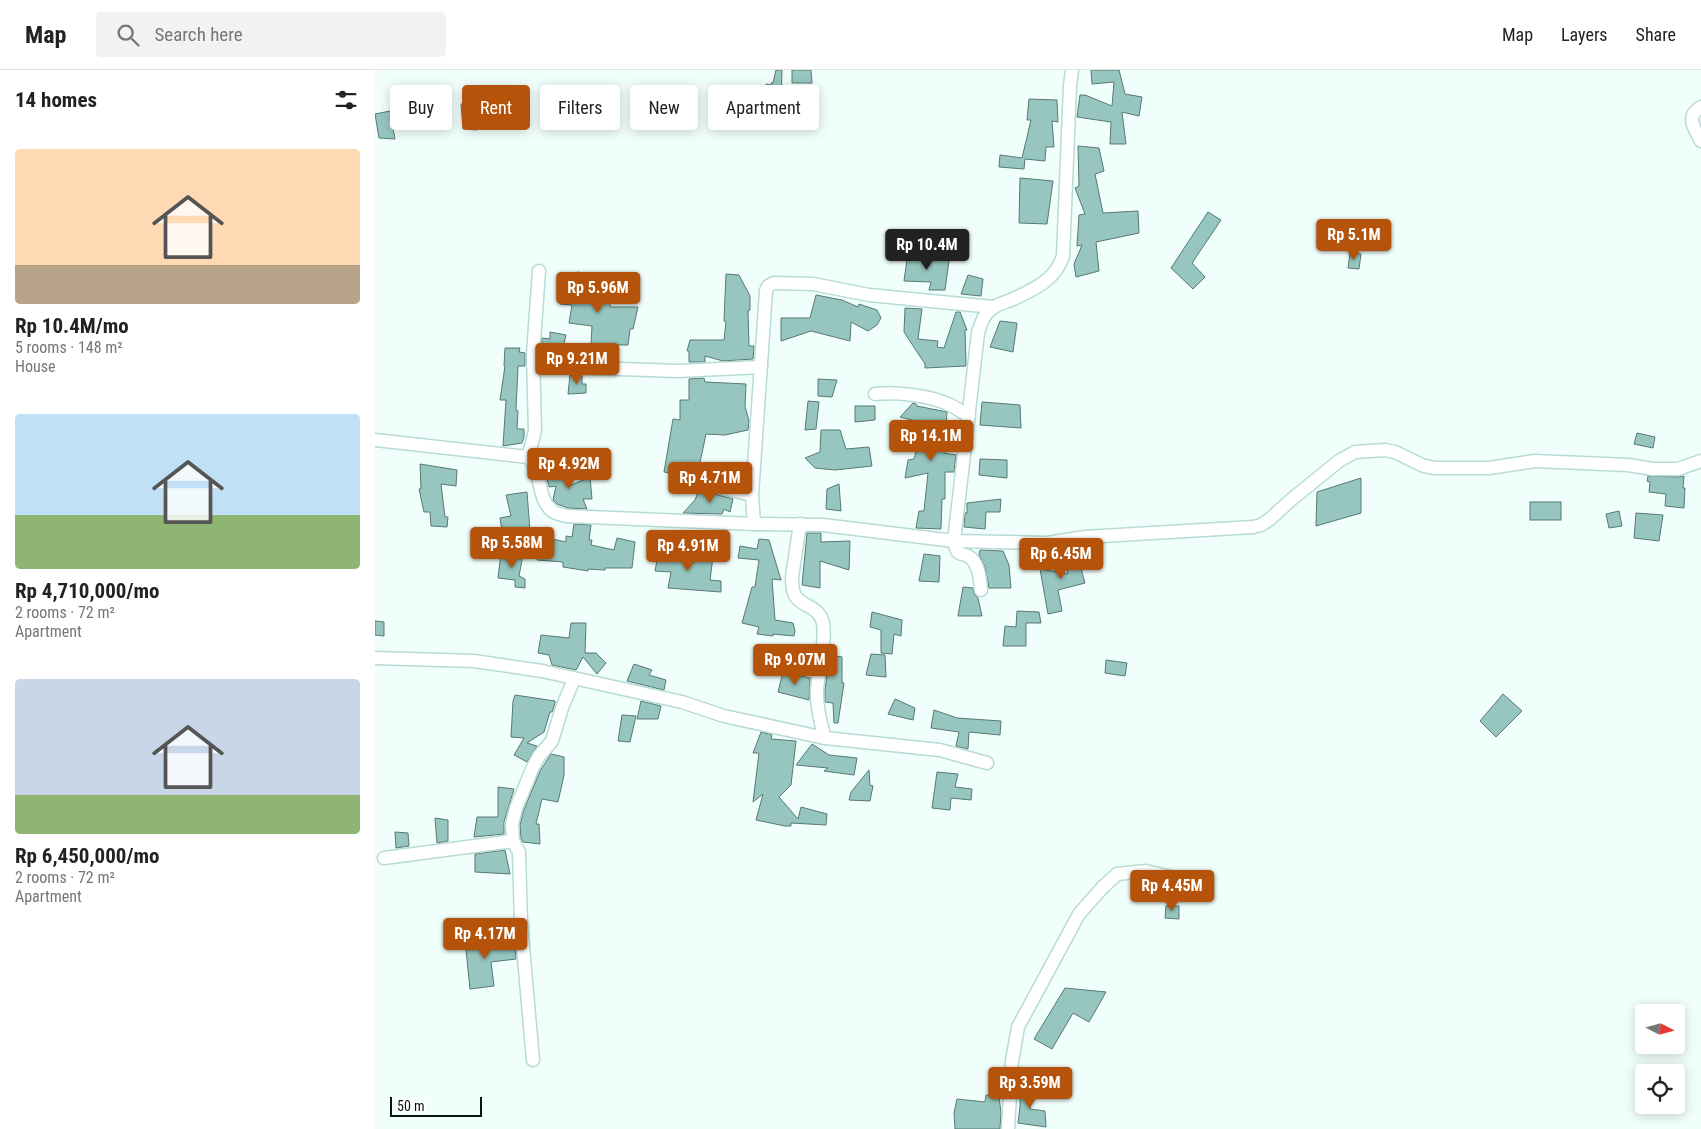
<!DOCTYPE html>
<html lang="en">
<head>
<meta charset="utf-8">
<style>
  :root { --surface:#fff; --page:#f2f2f2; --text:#222; --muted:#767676; --line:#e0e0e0; --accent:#b45309 }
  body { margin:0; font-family:"Roboto Condensed",sans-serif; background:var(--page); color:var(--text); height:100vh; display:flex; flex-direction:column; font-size:19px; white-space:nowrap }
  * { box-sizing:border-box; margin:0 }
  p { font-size:16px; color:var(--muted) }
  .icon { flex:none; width:28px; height:28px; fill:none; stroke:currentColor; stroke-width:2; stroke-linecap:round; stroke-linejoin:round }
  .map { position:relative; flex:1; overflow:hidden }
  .panel { display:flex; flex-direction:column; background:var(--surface); width:375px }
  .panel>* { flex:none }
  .guide { position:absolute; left:15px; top:15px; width:475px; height:45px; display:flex; gap:10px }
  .needle { width:32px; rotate:96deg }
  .controls { position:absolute; left:1260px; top:934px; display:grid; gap:10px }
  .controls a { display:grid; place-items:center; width:50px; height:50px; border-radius:5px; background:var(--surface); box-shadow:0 2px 12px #0003; font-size:25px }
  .scale { position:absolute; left:15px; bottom:12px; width:92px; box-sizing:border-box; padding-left:5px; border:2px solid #071413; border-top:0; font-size:14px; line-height:18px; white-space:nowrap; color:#071413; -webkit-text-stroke:4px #fff; paint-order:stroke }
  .price { position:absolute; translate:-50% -42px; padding:0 11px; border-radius:5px; background:var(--accent); color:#fff; font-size:16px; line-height:32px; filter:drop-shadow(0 1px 2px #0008) }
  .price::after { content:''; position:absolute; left:50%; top:30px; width:15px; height:11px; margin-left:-8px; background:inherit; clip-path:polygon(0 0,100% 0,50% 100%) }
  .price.current { background:#222; color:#fff }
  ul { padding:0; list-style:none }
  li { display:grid; align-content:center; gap:10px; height:265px; padding:0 15px }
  li span { display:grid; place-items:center; height:155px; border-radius:5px; color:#555 }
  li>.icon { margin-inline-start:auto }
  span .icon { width:90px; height:90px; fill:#fffc; stroke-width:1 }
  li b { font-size:21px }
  h2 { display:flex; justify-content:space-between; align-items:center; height:60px; padding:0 15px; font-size:21px }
  .pill { padding:0 18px; border-radius:5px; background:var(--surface); box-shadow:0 2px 12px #0003; font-size:18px; line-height:45px }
  .pill.current { background:var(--accent); color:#fff }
  header { display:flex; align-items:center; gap:30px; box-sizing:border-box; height:70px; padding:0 25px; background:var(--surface); border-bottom:1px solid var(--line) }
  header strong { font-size:24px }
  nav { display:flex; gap:28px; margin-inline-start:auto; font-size:18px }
  .search { width:350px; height:45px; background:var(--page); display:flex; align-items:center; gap:12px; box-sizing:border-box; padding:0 18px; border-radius:5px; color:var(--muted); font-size:19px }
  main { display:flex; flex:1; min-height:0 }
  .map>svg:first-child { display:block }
</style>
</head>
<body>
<header>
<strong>Map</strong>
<div class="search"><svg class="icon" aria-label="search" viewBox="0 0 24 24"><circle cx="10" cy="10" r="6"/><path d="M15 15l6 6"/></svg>Search here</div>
<nav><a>Map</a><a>Layers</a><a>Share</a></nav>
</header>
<main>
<section class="panel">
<h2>14 homes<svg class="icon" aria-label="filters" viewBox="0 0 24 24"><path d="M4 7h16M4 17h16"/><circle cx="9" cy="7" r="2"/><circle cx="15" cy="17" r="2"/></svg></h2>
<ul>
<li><span style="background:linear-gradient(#ffd9b3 75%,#b9a48a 0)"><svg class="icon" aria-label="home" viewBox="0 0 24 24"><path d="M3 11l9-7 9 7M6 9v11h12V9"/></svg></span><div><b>Rp 10.4M/mo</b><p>5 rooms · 148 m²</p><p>House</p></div></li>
<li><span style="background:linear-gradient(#bfe0f5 65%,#8fb573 0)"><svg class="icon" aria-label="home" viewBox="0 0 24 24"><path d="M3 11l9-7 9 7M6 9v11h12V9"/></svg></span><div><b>Rp 4,710,000/mo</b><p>2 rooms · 72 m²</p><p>Apartment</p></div></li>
<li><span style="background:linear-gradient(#c9d6e8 75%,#8fb573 0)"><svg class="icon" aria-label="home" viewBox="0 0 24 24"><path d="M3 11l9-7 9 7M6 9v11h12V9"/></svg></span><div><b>Rp 6,450,000/mo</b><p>2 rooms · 72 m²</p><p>Apartment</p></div></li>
</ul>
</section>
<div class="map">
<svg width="1326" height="1059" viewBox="0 0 1326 1059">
  <rect width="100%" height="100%" fill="#f0fefc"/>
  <g fill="#96c6bf" stroke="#587974">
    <path d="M401 0H407L406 32H378V18H391V14L396 15V13H398Z"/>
    <path d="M417 0H436L437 13H417Z"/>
    <path d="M716 0H744L750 24 767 27 764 46 747 42 751 74H735L736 52 702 47 705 25H710L737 36 739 12 717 14Z"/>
    <path d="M128 27 127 43 112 42 111 29Z"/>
    <path d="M654 29 682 30 683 52 677 51 679 77H671L670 91 650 89 649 99 624 97 625 85 647 88 656 50H652Z"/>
    <path d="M86 34H103L102 60 88 59Z"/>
    <path d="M15 41 20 69 4 68 0 44Z"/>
    <path d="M703 76 724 78 729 101 720 104 728 143 763 141 764 163 721 172 724 201 701 207 699 194 707 175 702 176 704 145 710 144 700 118 704 116Z"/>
    <path d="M645 108 678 111 672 154 644 153Z"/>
    <path d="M833 142 846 150 817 193 830 207 818 219 796 198Z"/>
    <path d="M533 182 574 191 570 220H554L556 212 529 211Z"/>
    <path d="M975 183 986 184 984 199 973 198Z"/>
    <path d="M202 202 216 204 217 231 235 233V237H263L258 259H255L253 275H233L232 277 216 275 217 256 194 253 197 235 185 234 188 216 200 218Z"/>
    <path d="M351 204 364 205 375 226V240L373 241 374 276H379L378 289 348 291 330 286V292H314V281H312L315 270H349L351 252 349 251Z"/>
    <path d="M593 205 608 209 606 226 586 224Z"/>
    <path d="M441 225 467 230 483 237 484 234 502 240 506 248 502 255 493 261 476 252 475 271 436 261 406 271V248H435Z"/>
    <path d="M530 238 547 239 543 269 563 271 562 277 569 278 581 242H585L592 260H590L591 296 550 298V294L529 262Z"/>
    <path d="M625 251 642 253 638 282 615 277Z"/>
    <path d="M175 262 191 265 188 278 214 277 215 288 207 290 166 288 167 268 175 269Z"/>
    <path d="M130 278H145L144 282 150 283V296H143L141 340 143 341 142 359H149V367L147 373 128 376 131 330H125L130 296H129Z"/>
    <path d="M195 305 207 306V314H211V323L193 324Z"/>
    <path d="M329 308 330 312 371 314 370 336 374 351 373 360 350 365 331 364 322 407 289 402 298 349 305 350V330H314V309Z"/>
    <path d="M443 309 462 310 457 327 443 326Z"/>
    <path d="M433 331 444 332 441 359 430 360Z"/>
    <path d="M607 332 645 335 646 358 605 355Z"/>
    <path d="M538 333 541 334 542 336 572 342 571 358 569 357V383L581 385 579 402H570V429H567L566 459 541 458 544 441H549L553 403 530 408 533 390 539 389 549 353 525 347Z"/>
    <path d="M480 336H500V350L480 352Z"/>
    <path d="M446 360H465L471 379 494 377 497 396 460 400 440 398 430 388 445 382Z"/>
    <path d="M1262 363 1280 367 1278 378 1259 374Z"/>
    <path d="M605 389 632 390V408L604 405Z"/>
    <path d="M45 394 82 400 81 416 66 414 70 447H73L72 457 56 456 55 442H49L44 419H46Z"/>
    <path d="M170 400H191L194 416 215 407 217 429H208L212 439 193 438 182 434 178 430 181 416 174 417Z"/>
    <path d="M1273 406 1303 407 1309 406 1308 418H1310L1309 438 1290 436 1291 424 1274 422 1275 412 1272 411Z"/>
    <path d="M986 408V443L941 456 942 422Z"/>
    <path d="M464 414 466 441 451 439 452 419Z"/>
    <path d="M324 420 358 429 355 442 349 439 347 444 308 443 320 430Z"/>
    <path d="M152 422 155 461 128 467 125 448 136 446 131 425Z"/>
    <path d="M626 429 625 442H611L610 459 589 457 590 443H592V433Z"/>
    <rect x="1155" y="432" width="31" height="18"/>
    <path d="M1244 441 1247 456 1234 458 1231 444Z"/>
    <path d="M1261 443 1288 445 1284 471 1259 468Z"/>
    <path d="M199 454 216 455 214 470H217L216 475 239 480 242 468 260 472 257 498H230V500L213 499V501L188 497V492L162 490 168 467 191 472V466L197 467Z"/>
    <path d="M432 463H446V472L475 471 474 500 445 491V518L427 515Z"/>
    <path d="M384 469 394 470 406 510 397 509 400 550 418 553 420 561 419 566 398 564V566L382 564 384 557 367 553 377 517H380L384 490 363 488 365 476 382 479Z"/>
    <path d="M700 477 710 513 683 520 687 541 673 544 665 499 693 504 688 479Z"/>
    <path d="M284 479H301V491L319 493 320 484 338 487 335 510 346 511V522L293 518 296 502 280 501Z"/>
    <path d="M605 480 628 481 634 495 636 518H614L610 497 604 484Z"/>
    <path d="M126 483 148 485 144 506 150 509V518L140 517V510L123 508Z"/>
    <path d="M549 484 565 486 564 512 544 511Z"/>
    <path d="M588 517 598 518 599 524 603 528 607 546H583Z"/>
    <path d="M642 541 664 542 666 553H651V576H628L630 556 641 557Z"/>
    <path d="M497 542 527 550 526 566 519 564 517 584 506 583V560L495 557Z"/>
    <path d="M0 551 9 552V566L0 565Z"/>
    <path d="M196 553H211L210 583H221L231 593 222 604 208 587 201 600 177 595 174 585 163 583 166 565 194 568Z"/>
    <path d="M496 584 510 585 511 607 491 605Z"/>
    <path d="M455 585 467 587V613H469L463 653H459L458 633 450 632V619Z"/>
    <path d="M731 590 752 593 750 606 730 603Z"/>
    <path d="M259 594 277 600 274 605 291 610 289 620 252 611Z"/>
    <path d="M408 602 435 608 434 630 403 622Z"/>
    <path d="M1128 624 1147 641 1121 667 1105 651Z"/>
    <path d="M140 625 180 631V633L177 642H175L169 662 152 673 162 676 152 692 139 685 149 668 136 667 138 631Z"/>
    <path d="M520 629 540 638 538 650 513 644Z"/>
    <path d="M266 631 286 636 283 649H262Z"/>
    <path d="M559 640 582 648 626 651 625 665 594 662 593 679 581 676 584 662 556 658Z"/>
    <path d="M247 645 261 646 255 672 243 671Z"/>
    <path d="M386 662 397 665 396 669 421 671 416 715 404 727 423 749 426 737 452 744 451 755 416 753V756H410L381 750 388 724 378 732 384 683H378Z"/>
    <path d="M437 674 454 685 482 688 479 705 449 701 453 698 421 695Z"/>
    <path d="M176 684 189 687V705L183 732 167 729 161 754H164L165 774 148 772 146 769 145 755 148 742 165 701Z"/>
    <path d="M494 700 495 715 498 716 495 731 474 730 476 722Z"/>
    <path d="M562 702 583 704 580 717 597 719 596 730 576 728 575 740 557 738Z"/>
    <path d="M123 717 139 719 129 752V764L99 767 102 747H123Z"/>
    <path d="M60 748 73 750V771L62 773Z"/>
    <path d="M20 762 33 763 34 776 21 778Z"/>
    <path d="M130 780 135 804 100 802V784Z"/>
    <path d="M791 836H804V849L790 848Z"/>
    <path d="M113 868 140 877 141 889 116 892 119 916 95 919 90 870Z"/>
    <path d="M690 918 731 922 714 952 698 943 677 979 659 969Z"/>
    <path d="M645 1013 656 1016 655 1039 670 1041 671 1057 643 1053 645 1036Z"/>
    <path d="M611 1025 624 1026 626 1043 625 1059H580L579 1043 582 1029 610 1032Z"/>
  </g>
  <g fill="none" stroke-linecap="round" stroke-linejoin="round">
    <g stroke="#b7dbd5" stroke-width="15">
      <g id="minor">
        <path d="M1326 37C1310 46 1319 58 1326 71"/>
        <path d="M158 296 303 301 386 297"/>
        <path d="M500 324C521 322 553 325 573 334 580 337 587 342 594 346"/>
        <path d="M0 370 153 387C168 401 161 426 176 440 180 444 186 444 191 446L379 454 448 455 579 471 672 473 710 467 878 457 886 455 895 449 917 429 964 391 980 382 1010 380 1020 382 1049 396 1060 398H1114L1160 391 1253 395 1278 399H1303L1326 391"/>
        <path d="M153 387 160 361 158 284 164 201"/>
        <path d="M327 413 377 425"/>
        <path d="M379 454 377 425 391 221 393 216 399 213 438 214 494 225 618 237"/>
        <path d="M425 454 417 507C417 513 417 522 421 527 428 537 444 536 448 553 451 572 444 599 442 618 441 636 445 652 450 668L565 680 612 693"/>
        <path d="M606 520C605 509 604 497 597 489 587 479 583 491 579 471L603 263C606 253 609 243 619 237 624 234 631 232 636 230 658 220 681 210 688 186L695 16 697 0"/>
        <path d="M0 588 99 591 167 601 307 632 349 646 450 668"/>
        <path d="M9 788 138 771"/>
        <path d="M158 990 146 854 144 782 138 771 137 754 141 738 158 697 164 686 177 671 187 638 199 609"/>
        <path d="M633 1059 637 991 643 957 704 844 727 818 742 804 771 801 799 808"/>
      </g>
    </g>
    <use href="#minor" stroke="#fff" stroke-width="12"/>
  </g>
</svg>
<div class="controls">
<a><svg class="needle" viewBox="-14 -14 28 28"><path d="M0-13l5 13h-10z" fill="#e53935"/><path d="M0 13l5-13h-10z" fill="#767676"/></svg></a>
<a><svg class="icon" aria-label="locate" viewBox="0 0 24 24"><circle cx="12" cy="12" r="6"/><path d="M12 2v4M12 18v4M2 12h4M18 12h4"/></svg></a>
</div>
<div class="scale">50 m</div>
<b class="price" style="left:979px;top:191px">Rp 5.1M</b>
<b class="price current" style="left:552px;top:201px">Rp 10.4M</b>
<b class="price" style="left:223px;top:244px">Rp 5.96M</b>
<b class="price" style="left:202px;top:315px">Rp 9.21M</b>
<b class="price" style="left:556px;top:392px">Rp 14.1M</b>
<b class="price" style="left:194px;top:420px">Rp 4.92M</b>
<b class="price" style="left:335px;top:434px">Rp 4.71M</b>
<b class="price" style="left:137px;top:499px">Rp 5.58M</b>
<b class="price" style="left:313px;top:502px">Rp 4.91M</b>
<b class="price" style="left:686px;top:510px">Rp 6.45M</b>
<b class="price" style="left:420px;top:616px">Rp 9.07M</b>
<b class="price" style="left:797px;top:842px">Rp 4.45M</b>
<b class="price" style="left:110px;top:890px">Rp 4.17M</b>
<b class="price" style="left:655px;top:1039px">Rp 3.59M</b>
<div class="guide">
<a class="pill">Buy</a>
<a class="pill current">Rent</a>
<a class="pill">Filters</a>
<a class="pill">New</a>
<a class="pill">Apartment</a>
</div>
</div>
</main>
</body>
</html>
